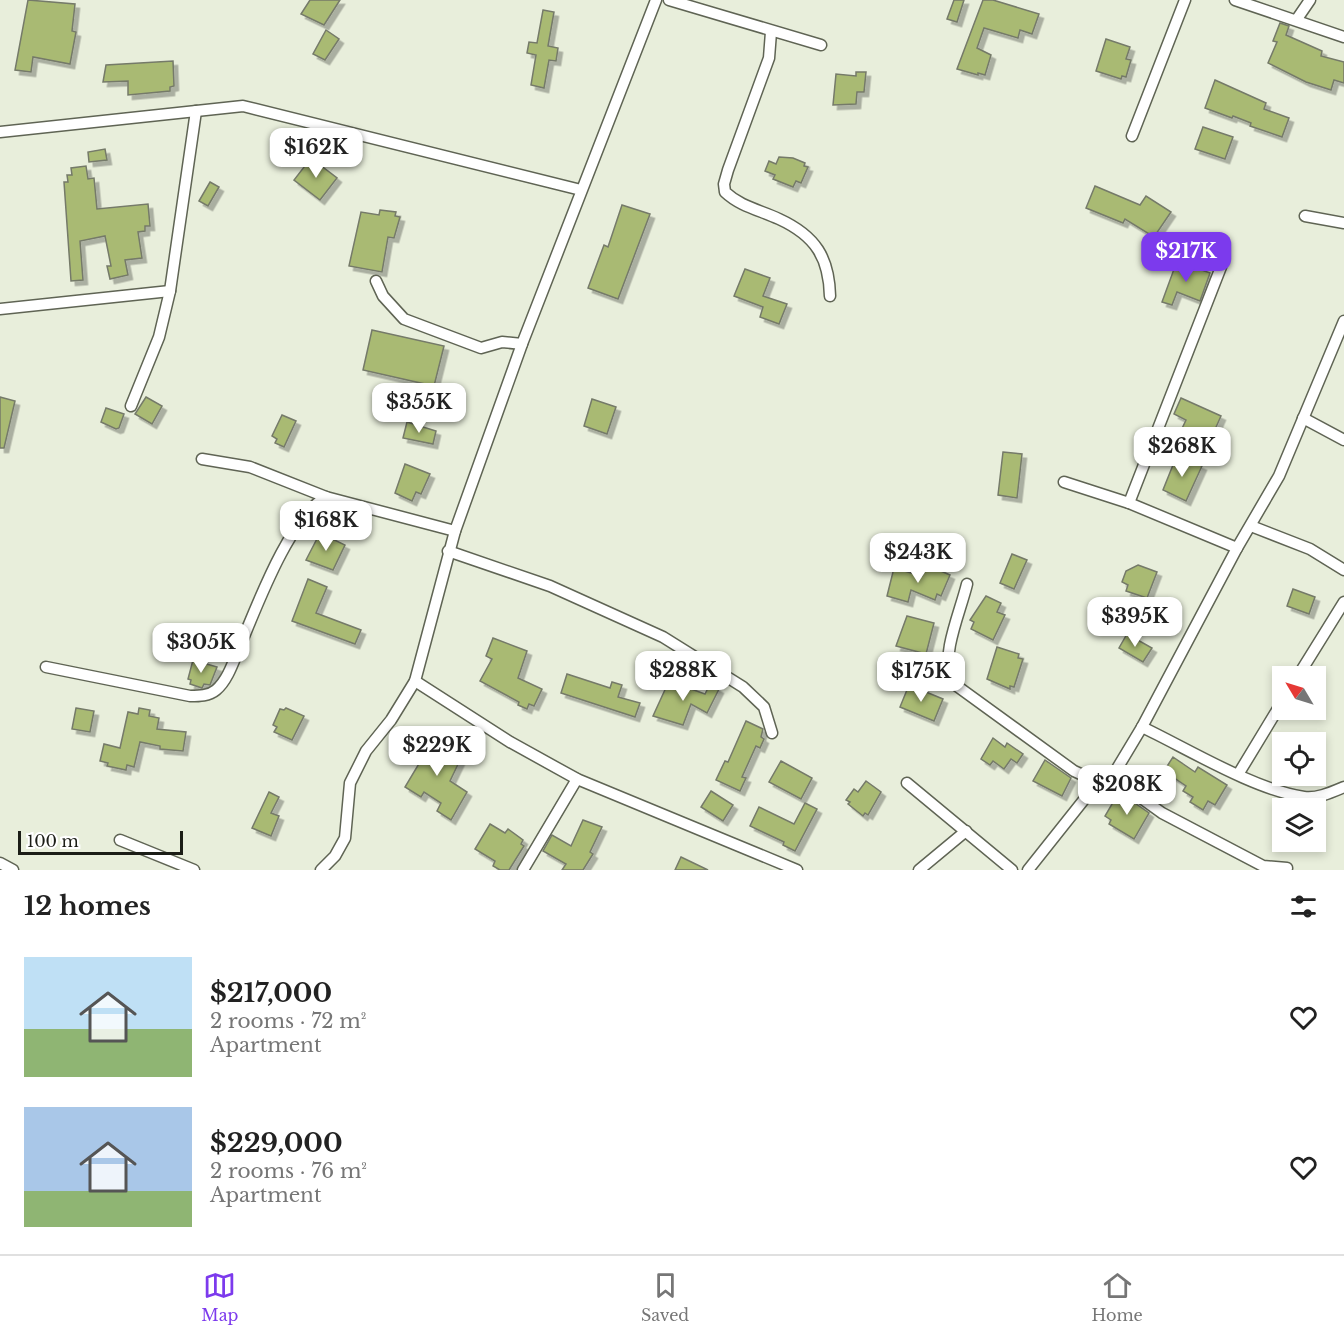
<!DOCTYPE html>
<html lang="en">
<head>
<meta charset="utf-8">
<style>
  :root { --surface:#fff; --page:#f2f2f2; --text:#222; --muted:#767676; --line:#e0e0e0; --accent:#7c3aed }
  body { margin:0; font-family:"Libre Baskerville",serif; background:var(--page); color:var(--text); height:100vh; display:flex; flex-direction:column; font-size:22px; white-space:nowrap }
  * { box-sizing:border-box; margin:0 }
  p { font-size:20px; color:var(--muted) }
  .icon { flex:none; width:33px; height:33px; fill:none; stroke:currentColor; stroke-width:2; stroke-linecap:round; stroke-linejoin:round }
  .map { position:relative; height:870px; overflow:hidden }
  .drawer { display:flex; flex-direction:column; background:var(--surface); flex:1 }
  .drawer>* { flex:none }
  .needle { width:39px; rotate:308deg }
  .tools { position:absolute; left:1272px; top:666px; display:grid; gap:12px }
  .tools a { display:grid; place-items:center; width:54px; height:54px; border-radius:0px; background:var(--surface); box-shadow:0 3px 9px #0003; font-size:30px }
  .scale { position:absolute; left:18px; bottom:15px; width:165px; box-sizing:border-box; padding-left:6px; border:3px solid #1b1d16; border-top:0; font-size:16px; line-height:21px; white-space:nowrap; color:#1b1d16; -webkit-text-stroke:4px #fff; paint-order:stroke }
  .price { position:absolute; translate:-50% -51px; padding:0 14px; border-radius:12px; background:#fff; color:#222; font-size:20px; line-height:39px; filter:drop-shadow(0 2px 3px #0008) }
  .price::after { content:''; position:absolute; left:50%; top:36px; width:18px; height:14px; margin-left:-9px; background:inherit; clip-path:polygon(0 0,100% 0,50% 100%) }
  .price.current { background:var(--accent); color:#fff }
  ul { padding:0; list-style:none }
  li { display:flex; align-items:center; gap:18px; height:150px; padding:0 24px }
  li span { display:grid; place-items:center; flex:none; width:168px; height:120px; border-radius:0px; color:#555 }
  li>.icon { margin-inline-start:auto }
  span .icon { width:72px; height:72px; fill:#fffc; stroke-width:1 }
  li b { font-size:26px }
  h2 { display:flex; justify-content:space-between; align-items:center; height:72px; padding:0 24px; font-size:26px }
  .tabs { display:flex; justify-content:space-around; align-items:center; height:84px; border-top:2px solid var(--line); background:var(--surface); font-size:16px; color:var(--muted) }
  .tabs a { display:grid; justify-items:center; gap:3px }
  .tabs .current { color:var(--accent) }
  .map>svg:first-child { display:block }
</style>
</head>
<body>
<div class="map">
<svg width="1344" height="870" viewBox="0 0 1344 870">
  <defs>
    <filter id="shadow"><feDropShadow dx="4.5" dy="4.5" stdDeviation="0" flood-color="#0004"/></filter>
  </defs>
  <rect width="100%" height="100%" fill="#e8eedb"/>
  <g fill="#a9ba73" stroke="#757a69" stroke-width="1.5" filter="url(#shadow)">
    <path d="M28 0 75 4 72 31 76 32 70 64 33 57 31 72 15 70Z"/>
    <path d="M310 0H340L324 25 301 14Z"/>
    <path d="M954 0H964L957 22 947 19Z"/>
    <path d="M983 0H993L1039 14 1032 34 1020 30 1018 38 984 28 977 48 991 55 985 75 978 73V75L957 69Z"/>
    <path d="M543 10 554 12 548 46 558 48 556 61 549 60 544 88 531 85 536 55 527 53 529 42 537 43Z"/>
    <path d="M1280 23 1289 26 1286 35 1322 51 1321 56 1344 62V83L1334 80 1331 90 1306 82 1268 63 1277 42 1273 41Z"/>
    <path d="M326 30 339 39 325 60 313 54Z"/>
    <path d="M1106 39 1130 47 1126 59 1131 60 1126 77 1122 76 1121 79 1096 71Z"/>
    <path d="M173 61 174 86 170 87V91L128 95V81L103 82 106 65Z"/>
    <path d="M856 72H866L864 92H857L856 104 833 105 836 74 856 76Z"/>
    <path d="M1215 80 1266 103 1264 109 1289 118 1282 137 1250 126 1251 123 1233 116 1232 118 1205 108Z"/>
    <path d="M1203 127 1233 137 1225 159 1195 149Z"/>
    <path d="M105 149 107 160 89 162 88 152Z"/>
    <path d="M779 157 793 158 805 163 804 166 808 167 801 183 796 181 793 187 773 179 775 175 765 171 769 161 776 164Z"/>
    <path d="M311 158 337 178 320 200 294 180Z"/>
    <path d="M86 166 88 179 94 178 97 209 148 204 150 226H145V231L138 232 142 258 125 260 128 275 110 279 107 266H111L105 236 80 241 83 280 71 281 64 182H68L67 175H72L71 168Z"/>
    <path d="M210 182 219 187 208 206 199 201Z"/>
    <path d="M1095 186 1140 205 1146 196 1171 212 1154 237 1125 219 1123 223 1086 208Z"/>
    <path d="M622 205 650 214 618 299 588 288 604 245 608 247Z"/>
    <path d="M380 210 396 212 395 216 400 217 394 238 388 237 382 272 349 266 361 212 379 215Z"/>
    <path d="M1177 261 1210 273 1200 301 1177 292 1172 305 1162 302Z"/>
    <path d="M745 269 770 278 763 296 787 304 779 324 760 317 763 307 734 296Z"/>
    <path d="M372 330 444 346 434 386 363 370Z"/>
    <path d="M0 397 15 401 4 448H0Z"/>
    <path d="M146 397 162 406 152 424 135 414Z"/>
    <path d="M1181 398 1221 416 1212 436 1196 428 1188 446 1176 441 1186 420 1174 414Z"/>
    <path d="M592 399 616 407 607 434 584 426Z"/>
    <path d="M106 408 124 414 119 428 116 429 101 422Z"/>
    <path d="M282 415 296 421 284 447 275 443 277 439 272 436Z"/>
    <path d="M407 422 436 431 433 444 403 438Z"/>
    <path d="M1003 452 1022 454 1017 498 998 495Z"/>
    <path d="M1177 455 1202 466 1186 501 1163 490Z"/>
    <path d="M405 464 430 474 421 494 416 492 412 501 395 493Z"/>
    <path d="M320 533 345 545 333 570 306 560Z"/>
    <path d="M1012 554 1027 560 1014 589 1000 583Z"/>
    <path d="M927 565 950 575 941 596 937 594 935 600 911 590 908 602 887 596 894 568 922 576Z"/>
    <path d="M1138 565 1157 572 1147 598 1126 591 1128 585 1122 582 1126 571Z"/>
    <path d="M308 579 327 587 316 613 361 630 355 644 292 621Z"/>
    <path d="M1293 589 1315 597 1309 614 1287 606Z"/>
    <path d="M986 596 1001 603 997 612 1005 615 993 640 971 629 974 622 970 620Z"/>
    <path d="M907 616 934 623 926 654 896 646Z"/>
    <path d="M1127 634 1152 648 1143 662 1119 648Z"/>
    <path d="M493 638 527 651 518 678 542 689 534 706 529 704 527 709 518 705 519 702 480 681 492 659 486 656Z"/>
    <path d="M997 647 1019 654 1018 658 1023 659 1014 687 1010 686V689L987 679Z"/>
    <path d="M193 660 217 667 210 685 204 684 202 688 190 684 191 680 188 679Z"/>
    <path d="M567 674 610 688 612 682 622 685 618 697 640 703 635 717 561 693Z"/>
    <path d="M669 681 705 694 710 684 719 689 707 713 691 704 683 725 653 716Z"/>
    <path d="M909 685 943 699 934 721 900 707Z"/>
    <path d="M76 708 94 711 90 732 72 729Z"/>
    <path d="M139 708 150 710 149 716 159 718 157 729 186 732 183 751 160 749V746L140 742 134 767 127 765 126 770 107 766 108 763 100 761 104 744 120 748 128 712 138 714Z"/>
    <path d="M286 708 304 716 292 740 274 732 277 727 273 725 280 709 284 710Z"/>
    <path d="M746 721 763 729 761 737 764 739 760 748 756 746 742 777 746 778 740 791 716 780 725 761 728 762Z"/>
    <path d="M426 737 461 758 450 781 467 792 451 820 437 811 441 803 424 792 421 797 405 787 423 757 412 750 419 738 424 741Z"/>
    <path d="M993 738 1005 747 1007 743 1023 754 1017 763 1011 759 1004 769 993 761 990 765 981 759Z"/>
    <path d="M1173 757 1195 772 1198 767 1227 785 1215 805 1208 801 1203 810 1190 802 1193 797 1183 791 1186 786 1164 771Z"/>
    <path d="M1045 760 1071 778 1062 796 1033 781Z"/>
    <path d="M781 761 812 778 801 799 769 782Z"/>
    <path d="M866 781 881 792 868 815 865 813 863 816 848 804 850 802 846 800 854 789 858 792Z"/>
    <path d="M711 791 733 805 723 821 701 807Z"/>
    <path d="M269 792 279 797 271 813 279 816 271 836 252 828Z"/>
    <path d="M1119 792 1149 813 1134 839 1109 824 1111 820 1105 816Z"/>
    <path d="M805 803 817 809 795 851 783 845 784 842 750 826 759 807 794 824Z"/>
    <path d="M583 820 602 827 590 852 593 854 583 870H562L566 864 543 851 552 835 571 846Z"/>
    <path d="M490 824 505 833 508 829 523 840 521 844 524 846 509 870H500L493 866 495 861 475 849Z"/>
    <path d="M681 857 708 870H675Z"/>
  </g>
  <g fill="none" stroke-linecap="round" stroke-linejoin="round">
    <g stroke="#5f6454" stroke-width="13">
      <g id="minor">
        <path d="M656 0 522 344 455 531 415 681 510 742 577 779 797 870"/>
        <path d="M669 0 821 45"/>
        <path d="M1235 0 1344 37"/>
        <path d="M1297 19 1310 0"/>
        <path d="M771 32 769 58 728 170 724 184 725 192C741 207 760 210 779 219 816 236 829 258 830 296"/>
        <path d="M0 132 243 106 581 190"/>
        <path d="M1132 136 1185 0"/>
        <path d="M1305 216 1344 223"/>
        <path d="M376 281 383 296 404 319 481 348 502 342 522 344"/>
        <path d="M0 309 170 291"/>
        <path d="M131 406 159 337 170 291 196 111"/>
        <path d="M1303 418 1344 440"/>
        <path d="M202 459 250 467 326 497"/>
        <path d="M1064 482 1129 503 1237 548"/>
        <path d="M1129 503 1221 267"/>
        <path d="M1251 526 1310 549 1344 570"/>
        <path d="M448 551 550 586 663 637 743 687 764 707 772 733"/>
        <path d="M967 584C960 613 942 651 950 681L1074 771 1098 782"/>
        <path d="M46 667 190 696C199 696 209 696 216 690 228 680 234 660 240 646 257 606 289 518 326 497L455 531"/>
        <path d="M1298 676 1344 602"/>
        <path d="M1142 727C1188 749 1255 790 1304 797 1317 799 1332 792 1344 787"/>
        <path d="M1239 773 1282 702"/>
        <path d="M1112 777 1162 813 1263 866 1287 868"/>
        <path d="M907 783 1012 870"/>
        <path d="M120 840 194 870"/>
        <path d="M0 863 13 870"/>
        <path d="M321 870 335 856 345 838 350 783 366 751 391 720 415 681"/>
        <path d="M523 870 577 779"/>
        <path d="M919 870 966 831"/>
        <path d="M1028 870 1098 782 1112 777 1142 727 1237 548 1279 476 1344 321"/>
      </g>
    </g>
    <use href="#minor" stroke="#fff" stroke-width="10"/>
  </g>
</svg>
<div class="tools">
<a><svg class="needle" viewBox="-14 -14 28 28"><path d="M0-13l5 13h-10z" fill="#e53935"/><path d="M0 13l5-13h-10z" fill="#767676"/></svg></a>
<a><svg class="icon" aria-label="locate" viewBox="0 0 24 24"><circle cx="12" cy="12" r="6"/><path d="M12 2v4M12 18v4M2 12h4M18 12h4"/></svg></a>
<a><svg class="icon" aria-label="layers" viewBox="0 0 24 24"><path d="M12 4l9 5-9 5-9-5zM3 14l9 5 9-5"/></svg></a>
</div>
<div class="scale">100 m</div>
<b class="price" style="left:316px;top:179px">$162K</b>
<b class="price current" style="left:1186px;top:283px">$217K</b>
<b class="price" style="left:419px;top:434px">$355K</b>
<b class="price" style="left:1182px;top:478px">$268K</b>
<b class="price" style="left:326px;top:552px">$168K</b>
<b class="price" style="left:918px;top:584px">$243K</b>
<b class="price" style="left:1135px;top:648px">$395K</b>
<b class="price" style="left:201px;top:674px">$305K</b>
<b class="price" style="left:683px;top:702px">$288K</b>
<b class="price" style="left:921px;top:703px">$175K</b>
<b class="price" style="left:437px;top:777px">$229K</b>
<b class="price" style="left:1127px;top:816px">$208K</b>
</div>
<section class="drawer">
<h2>12 homes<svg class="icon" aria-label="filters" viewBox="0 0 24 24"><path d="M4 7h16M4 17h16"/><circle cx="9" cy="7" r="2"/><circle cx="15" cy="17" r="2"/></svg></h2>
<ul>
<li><span style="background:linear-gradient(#bfe0f5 60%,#8fb573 0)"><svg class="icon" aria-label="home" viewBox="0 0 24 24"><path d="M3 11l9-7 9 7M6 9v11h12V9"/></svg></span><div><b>$217,000</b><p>2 rooms · 72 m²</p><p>Apartment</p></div><svg class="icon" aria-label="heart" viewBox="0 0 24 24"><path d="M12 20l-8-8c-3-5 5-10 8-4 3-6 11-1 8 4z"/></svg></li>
<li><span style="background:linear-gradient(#a9c7e8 70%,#8fb573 0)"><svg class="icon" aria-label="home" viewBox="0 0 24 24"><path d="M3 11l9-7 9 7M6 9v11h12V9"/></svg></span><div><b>$229,000</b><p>2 rooms · 76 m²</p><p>Apartment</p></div><svg class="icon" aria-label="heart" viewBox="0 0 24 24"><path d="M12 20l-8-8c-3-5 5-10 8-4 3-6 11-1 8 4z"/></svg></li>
</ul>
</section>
<nav class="tabs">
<a class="current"><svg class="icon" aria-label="map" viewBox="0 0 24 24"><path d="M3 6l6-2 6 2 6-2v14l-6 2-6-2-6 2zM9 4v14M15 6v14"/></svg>Map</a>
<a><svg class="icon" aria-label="saved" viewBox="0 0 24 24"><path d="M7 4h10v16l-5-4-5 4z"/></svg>Saved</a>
<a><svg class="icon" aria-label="home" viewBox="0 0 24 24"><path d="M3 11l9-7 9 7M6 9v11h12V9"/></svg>Home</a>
</nav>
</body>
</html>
